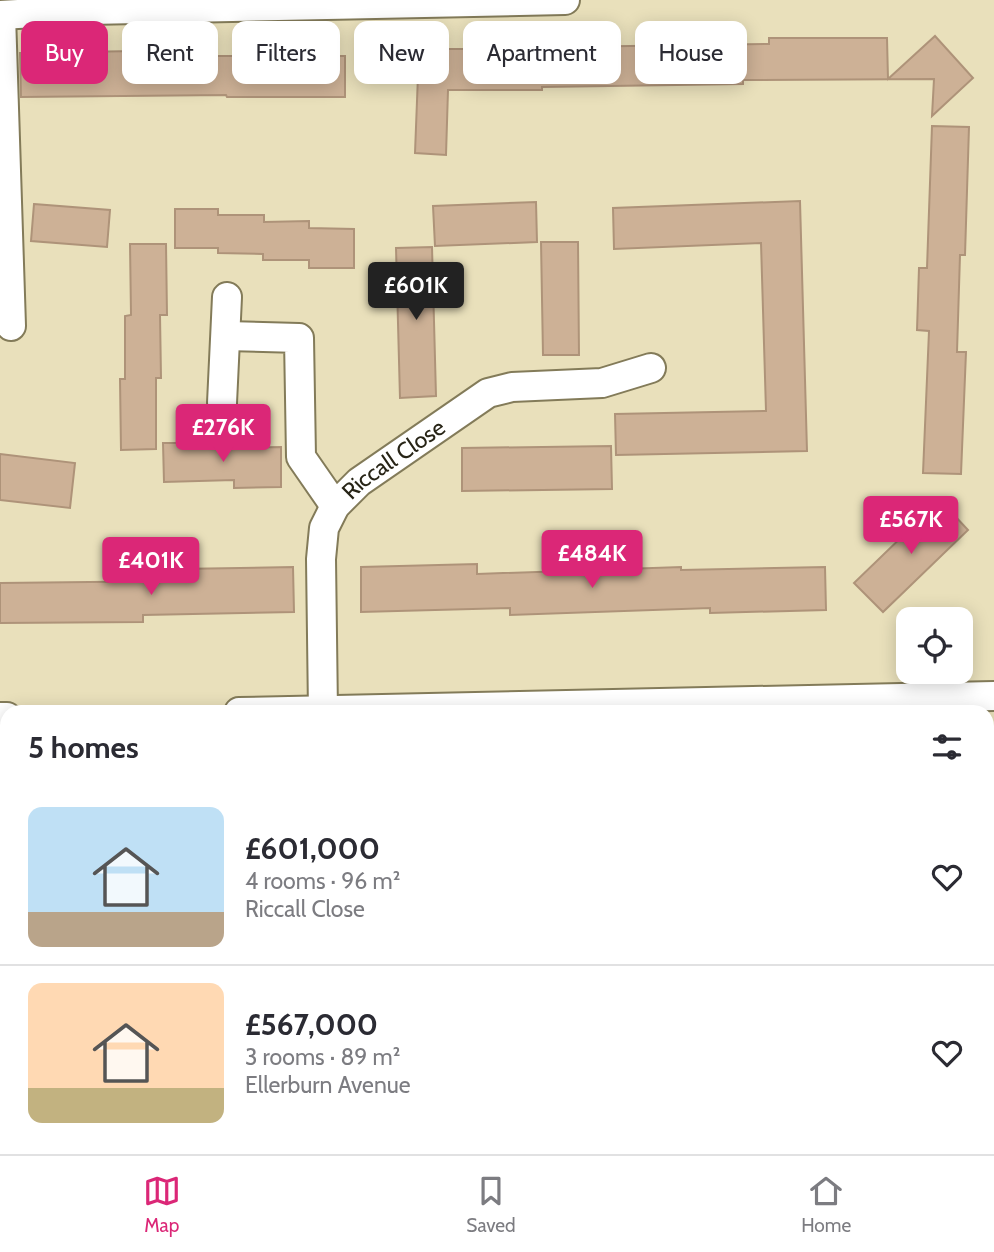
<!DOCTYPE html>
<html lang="en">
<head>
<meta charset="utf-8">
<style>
  :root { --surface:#fff; --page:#f2f2f3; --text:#2b2b33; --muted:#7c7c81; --line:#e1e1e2; --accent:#db2777 }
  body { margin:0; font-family:Cabin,sans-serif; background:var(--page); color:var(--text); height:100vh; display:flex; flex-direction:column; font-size:26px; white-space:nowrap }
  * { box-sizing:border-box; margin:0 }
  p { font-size:23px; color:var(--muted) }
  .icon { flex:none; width:38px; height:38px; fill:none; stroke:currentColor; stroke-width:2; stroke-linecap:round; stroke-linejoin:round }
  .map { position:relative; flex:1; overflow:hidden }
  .panel { position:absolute; left:0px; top:705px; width:994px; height:450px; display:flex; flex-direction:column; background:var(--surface); border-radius:21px 21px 0 0; box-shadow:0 4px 18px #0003 }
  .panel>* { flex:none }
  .top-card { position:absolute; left:21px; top:21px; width:952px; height:63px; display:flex; gap:14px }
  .tools { position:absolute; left:896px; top:607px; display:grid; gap:14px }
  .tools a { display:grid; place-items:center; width:77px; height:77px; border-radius:14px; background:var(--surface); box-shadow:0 4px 18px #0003; font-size:35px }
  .price { position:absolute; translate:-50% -60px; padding:0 16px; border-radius:7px; background:var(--accent); color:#fff; font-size:23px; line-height:46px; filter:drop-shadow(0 2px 4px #0008) }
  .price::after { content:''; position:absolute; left:50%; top:42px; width:21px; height:16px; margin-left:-10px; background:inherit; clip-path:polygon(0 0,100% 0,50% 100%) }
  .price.selected { background:#222; color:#fff }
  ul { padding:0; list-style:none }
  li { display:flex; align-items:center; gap:21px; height:175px; padding:0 28px }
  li+li { border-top:2px solid var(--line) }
  li span { display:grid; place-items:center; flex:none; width:196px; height:140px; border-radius:14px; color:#555 }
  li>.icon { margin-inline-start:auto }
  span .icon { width:84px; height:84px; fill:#fffc; stroke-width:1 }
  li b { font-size:30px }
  h2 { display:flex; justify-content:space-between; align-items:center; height:84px; padding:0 28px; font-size:30px }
  .pill { padding:0 24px; border-radius:14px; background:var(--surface); box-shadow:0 4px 18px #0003; font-size:24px; line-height:63px }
  .pill.selected { background:var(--accent); color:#fff }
  .tab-bar { display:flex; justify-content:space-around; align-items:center; height:98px; border-top:2px solid var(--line); background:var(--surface); font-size:19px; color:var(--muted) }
  .tab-bar a { display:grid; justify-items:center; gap:4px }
  .tab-bar .selected { color:var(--accent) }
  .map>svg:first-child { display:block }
</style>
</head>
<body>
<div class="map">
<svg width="994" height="1154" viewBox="0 0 994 1154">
  <rect width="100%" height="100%" fill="#e9e0bb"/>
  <g fill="#cdb196" stroke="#ae9379" stroke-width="2">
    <path d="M935 36 973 78 932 116 934 79 743 80V84L542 87V90H448L446 155 415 153 419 49H564V47L769 44V38H887L888 79Z"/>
    <path d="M194 50V56H345V97H227L226 95 21 97 20 53Z"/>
    <path d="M932 126 969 127 965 255H960L957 352H966L961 474 923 473 929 331 917 330 919 268H927Z"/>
    <path d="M800 201 807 451 616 455 615 414 766 411 761 243 614 249 613 208Z"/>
    <path d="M536 202 537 242 435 246 433 206Z"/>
    <path d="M34 204 110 210 107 247 31 241Z"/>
    <path d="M175 209H218V215H264V222L309 221V228L354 229V268H309V260H263V254L218 253V248H175Z"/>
    <path d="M541 242H578L579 355H543Z"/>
    <path d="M130 244H166L167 315H160L161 378H156V449L121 450 120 379H125V316L131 315Z"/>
    <path d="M432 247 436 396 400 398 396 248Z"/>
    <path d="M163 443H233L234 448 281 447V487L234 488V480L164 482Z"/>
    <path d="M611 446 612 489 462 491V448Z"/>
    <path d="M0 454 75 463 70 508 0 500Z"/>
    <path d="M940 500 968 530 883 612 854 583Z"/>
    <path d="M477 564V574L681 567V570L825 567 826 610 710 613V608L510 615V608L361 612V567Z"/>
    <path d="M293 567 294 612 143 615V622L0 623V583L178 581 177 569Z"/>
  </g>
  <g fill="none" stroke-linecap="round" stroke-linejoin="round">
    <g stroke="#837b59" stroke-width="32">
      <g id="minor">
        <path d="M0 15 90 10 565 0"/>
        <path d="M1 15 11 326"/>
        <path d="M226 336 299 338 301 457 335 506"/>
        <path d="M222 403 227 297"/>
        <path d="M239 712 994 696"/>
        <path id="s1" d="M323 712 321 559 324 528 335 506 359 482 488 393 512 387 602 383 651 368"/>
        <path d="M0 717H7"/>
        <path d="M987 1052H994"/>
        <path d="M0 1069H7"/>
        <path d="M658 1148V1154"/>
      </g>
    </g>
    <use href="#minor" stroke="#fff" stroke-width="28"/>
  </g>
  <g text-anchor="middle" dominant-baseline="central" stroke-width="7" stroke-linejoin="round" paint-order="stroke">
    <g font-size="23" fill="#272416" stroke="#e9e0bb">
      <text stroke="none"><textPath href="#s1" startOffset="284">Riccall Close</textPath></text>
    </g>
  </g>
</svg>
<div class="tools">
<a><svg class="icon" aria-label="locate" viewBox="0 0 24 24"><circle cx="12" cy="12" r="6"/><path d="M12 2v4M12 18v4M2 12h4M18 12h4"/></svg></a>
</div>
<b class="price selected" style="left:416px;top:322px">£601K</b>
<b class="price" style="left:223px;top:464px">£276K</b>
<b class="price" style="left:911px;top:556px">£567K</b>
<b class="price" style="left:592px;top:590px">£484K</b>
<b class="price" style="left:151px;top:597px">£401K</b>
<div class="top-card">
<a class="pill selected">Buy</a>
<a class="pill">Rent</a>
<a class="pill">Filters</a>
<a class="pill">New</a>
<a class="pill">Apartment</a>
<a class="pill">House</a>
</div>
<section class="panel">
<h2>5 homes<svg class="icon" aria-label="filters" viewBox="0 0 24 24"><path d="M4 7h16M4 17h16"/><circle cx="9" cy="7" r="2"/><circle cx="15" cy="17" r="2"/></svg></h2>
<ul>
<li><span style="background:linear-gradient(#bfe0f5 75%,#b9a48a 0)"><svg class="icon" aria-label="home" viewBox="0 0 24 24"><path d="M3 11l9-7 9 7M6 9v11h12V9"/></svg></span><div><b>£601,000</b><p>4 rooms · 96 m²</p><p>Riccall Close</p></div><svg class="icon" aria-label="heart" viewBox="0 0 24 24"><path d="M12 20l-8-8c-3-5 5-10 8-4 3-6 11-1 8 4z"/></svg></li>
<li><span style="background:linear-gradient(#ffd9b3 75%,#c2b280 0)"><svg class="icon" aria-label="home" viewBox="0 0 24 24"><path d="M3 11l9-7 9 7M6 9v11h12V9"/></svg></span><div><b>£567,000</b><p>3 rooms · 89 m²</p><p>Ellerburn Avenue</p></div><svg class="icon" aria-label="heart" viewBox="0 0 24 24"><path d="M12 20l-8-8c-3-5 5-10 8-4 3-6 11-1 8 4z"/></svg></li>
</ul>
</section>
</div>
<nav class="tab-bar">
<a class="selected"><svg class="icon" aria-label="map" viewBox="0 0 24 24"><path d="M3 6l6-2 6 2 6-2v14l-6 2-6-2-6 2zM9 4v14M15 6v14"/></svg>Map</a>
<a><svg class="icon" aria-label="saved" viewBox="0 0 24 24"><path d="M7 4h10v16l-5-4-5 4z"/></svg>Saved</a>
<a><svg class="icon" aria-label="home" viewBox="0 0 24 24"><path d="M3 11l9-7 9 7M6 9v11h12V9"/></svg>Home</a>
</nav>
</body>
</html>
